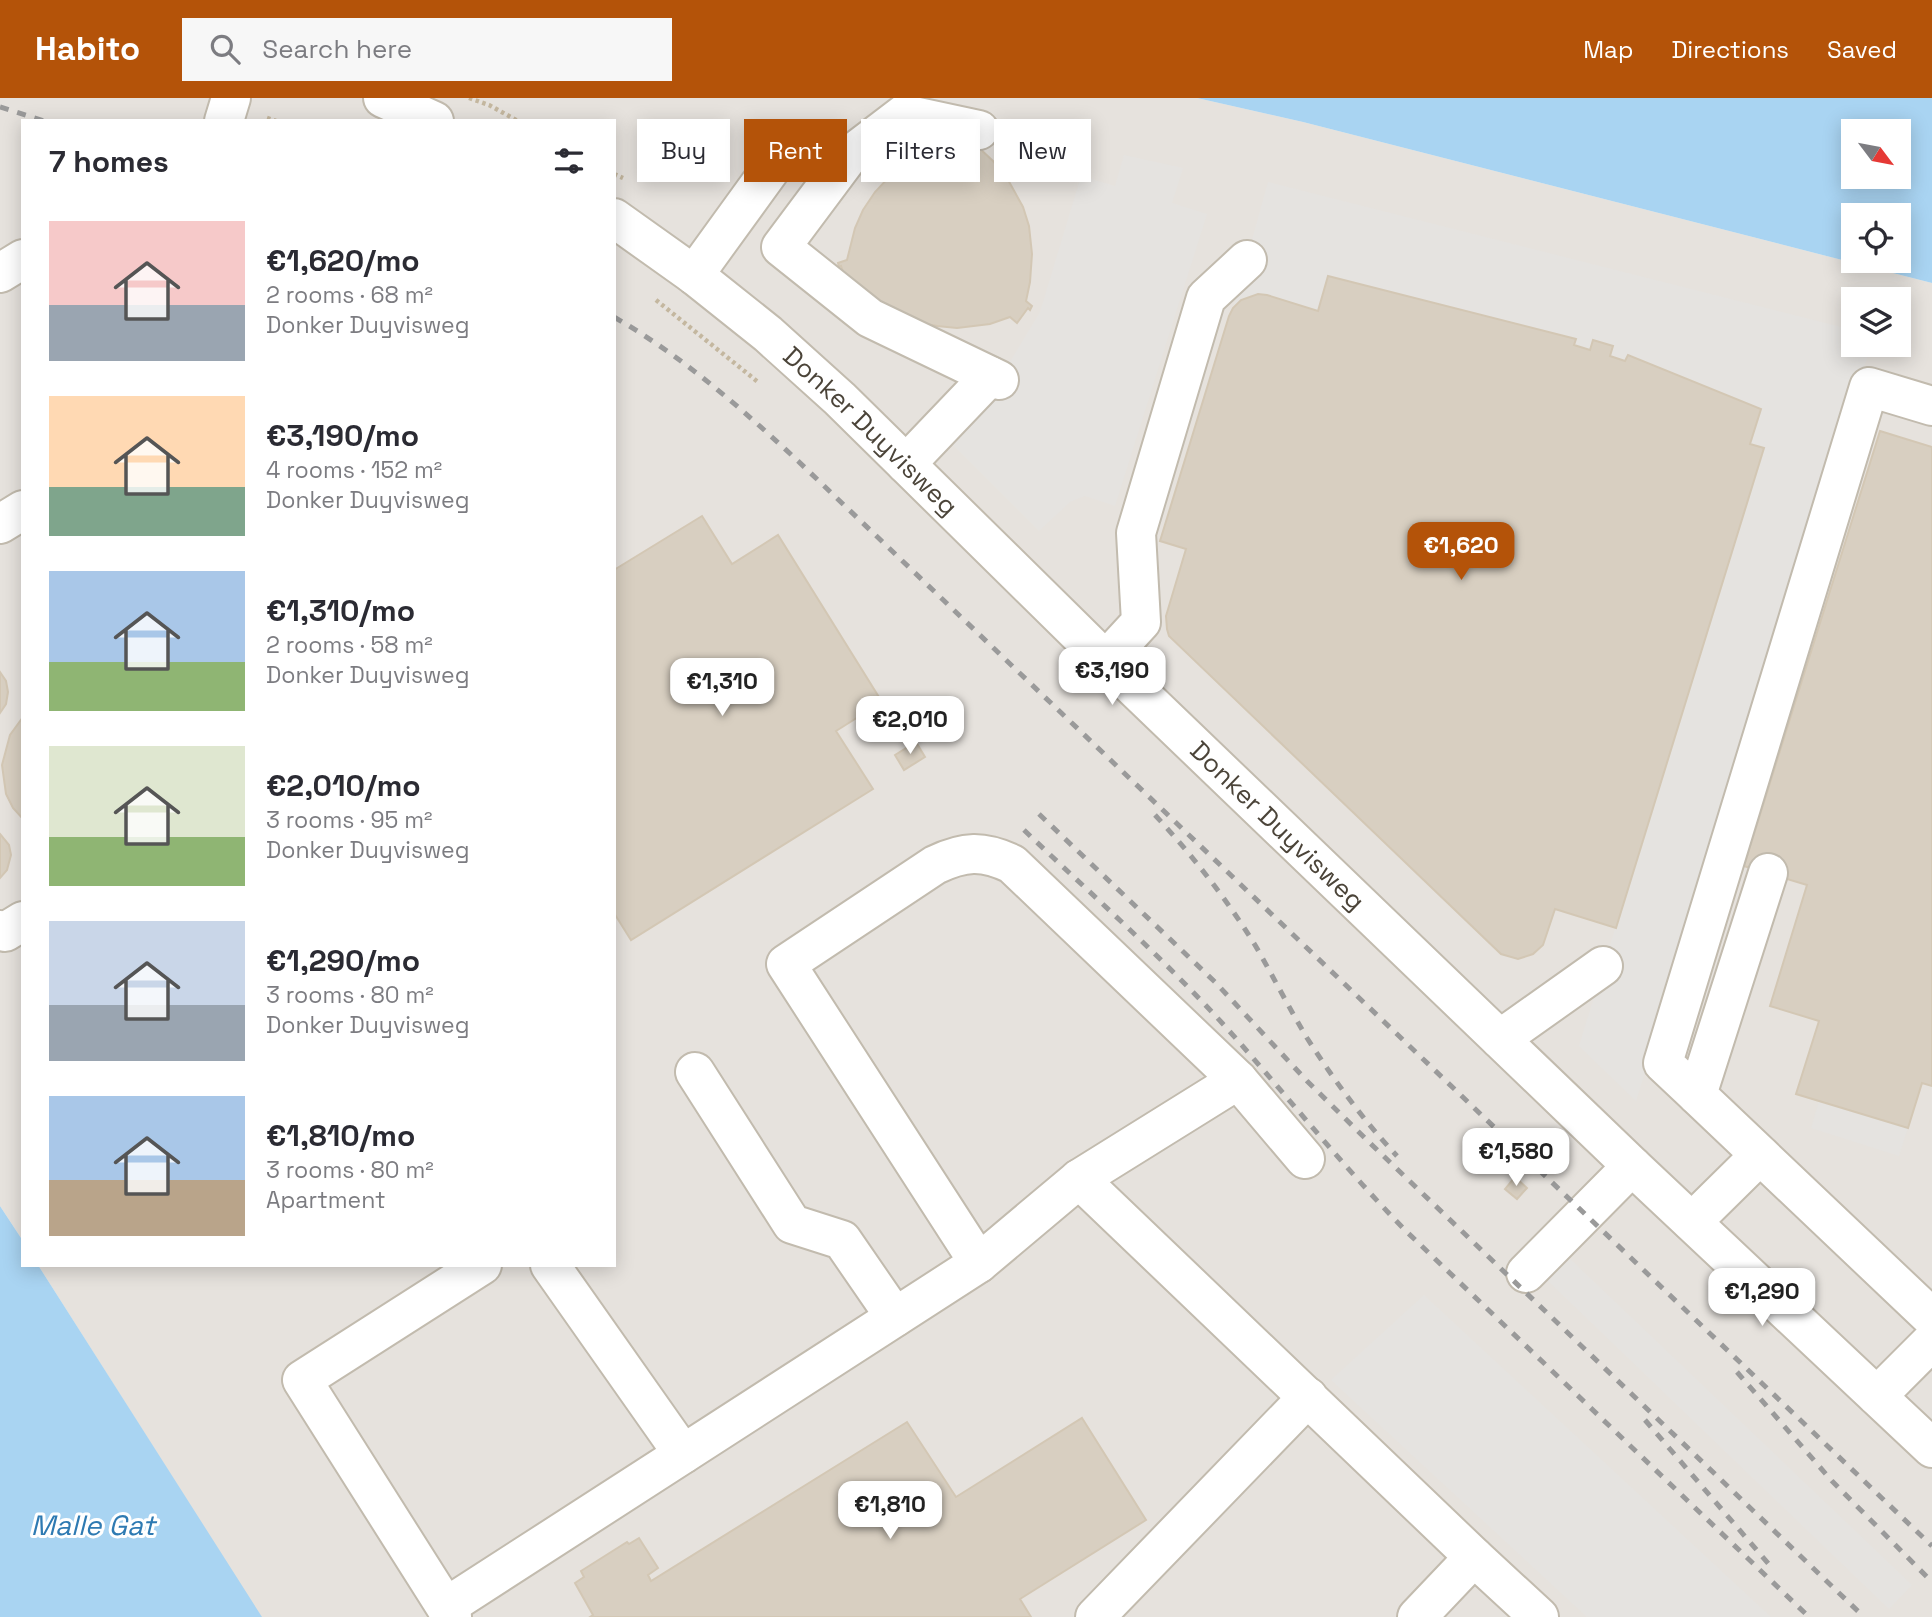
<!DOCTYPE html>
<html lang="en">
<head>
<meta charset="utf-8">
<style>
  :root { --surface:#fff; --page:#f7f7f7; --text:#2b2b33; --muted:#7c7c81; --accent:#b45309 }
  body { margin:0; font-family:"Space Grotesk",sans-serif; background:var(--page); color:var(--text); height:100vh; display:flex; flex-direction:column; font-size:26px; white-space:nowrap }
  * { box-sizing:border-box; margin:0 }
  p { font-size:23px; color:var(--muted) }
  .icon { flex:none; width:38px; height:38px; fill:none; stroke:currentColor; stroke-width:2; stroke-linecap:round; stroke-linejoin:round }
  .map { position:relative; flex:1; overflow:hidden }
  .details { position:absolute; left:21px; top:21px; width:595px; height:1148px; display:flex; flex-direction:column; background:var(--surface); border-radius:0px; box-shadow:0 4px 18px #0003 }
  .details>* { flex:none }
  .hud { position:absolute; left:637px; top:21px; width:665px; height:63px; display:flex; gap:14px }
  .needle { width:46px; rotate:122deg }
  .buttons { position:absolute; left:1841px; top:21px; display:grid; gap:14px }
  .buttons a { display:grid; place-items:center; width:70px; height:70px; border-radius:0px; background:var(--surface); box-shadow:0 4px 18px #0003; font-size:35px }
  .price { position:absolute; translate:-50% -60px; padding:0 16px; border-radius:14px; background:#fff; color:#222; font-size:23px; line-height:46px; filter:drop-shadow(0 2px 4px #0008) }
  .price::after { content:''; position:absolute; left:50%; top:42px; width:21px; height:16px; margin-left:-10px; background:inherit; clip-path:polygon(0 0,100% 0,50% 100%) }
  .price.on { background:var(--accent); color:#fff }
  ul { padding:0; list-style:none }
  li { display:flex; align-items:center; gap:21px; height:175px; padding:0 28px }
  li span { display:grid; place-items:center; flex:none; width:196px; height:140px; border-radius:0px; color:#555 }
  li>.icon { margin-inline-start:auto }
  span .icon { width:84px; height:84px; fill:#fffc; stroke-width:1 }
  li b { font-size:30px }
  h2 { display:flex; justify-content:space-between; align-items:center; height:84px; padding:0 28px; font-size:30px }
  .chip { padding:0 24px; border-radius:0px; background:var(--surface); box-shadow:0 4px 18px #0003; font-size:24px; line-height:63px }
  .chip.on { background:var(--accent); color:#fff }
  header { display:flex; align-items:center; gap:42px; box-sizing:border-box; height:98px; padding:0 35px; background:var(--accent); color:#fff }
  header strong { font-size:33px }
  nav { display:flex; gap:38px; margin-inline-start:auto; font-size:24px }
  .search { width:490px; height:63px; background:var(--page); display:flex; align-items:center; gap:18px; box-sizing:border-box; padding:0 24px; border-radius:0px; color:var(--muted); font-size:26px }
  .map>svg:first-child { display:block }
</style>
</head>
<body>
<header>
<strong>Habito</strong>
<div class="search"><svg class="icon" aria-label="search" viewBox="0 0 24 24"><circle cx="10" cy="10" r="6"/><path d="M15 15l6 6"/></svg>Search here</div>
<nav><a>Map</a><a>Directions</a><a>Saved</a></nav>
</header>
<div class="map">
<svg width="1932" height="1519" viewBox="0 0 1932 1519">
  <rect width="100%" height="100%" fill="#f6f3ec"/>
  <path fill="#e6e2dd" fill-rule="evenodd" d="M0 0H1197L1303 24 1932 185V1519H261L38 1167H614V23H23V1143L0 1108ZM1853 201H1899V247H1853Z"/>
  <g fill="#e5e3e0">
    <path d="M1124 57 1183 70 1172 105 1207 116 1115 408 1085 398 1070 404 1039 433 951 345 999 282 1040 214 1081 78 1115 88Z"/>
    <path d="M1268 84 1853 232V247H1871L1636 1003 1579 948 1763 350 1750 346 1761 311 1628 257 1625 263 1610 258 1613 248 1590 252 1574 247 1576 240 1328 178 1318 213 1267 197 1258 196 1244 200 1233 210Z"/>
    <path d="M1819 1003 1908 1030 1899 1058 1811 1030Z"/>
    <path d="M1567 1158 1912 1487 1889 1511 1546 1181Z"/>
    <path d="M1424 1197 1771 1519H1587L1331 1282Z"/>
  </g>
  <g fill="#a9d4f2" fill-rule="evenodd">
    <path d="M1197 0H1932V185L1303 24ZM1853 33H1899V79H1853ZM1853 117H1899V163H1853Z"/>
    <path d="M0 1108 23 1143V1167H38L262 1519H0Z"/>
  </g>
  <g fill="#d8cfc1" stroke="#d3c7b4" stroke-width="2">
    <path d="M956 43 978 49 993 63 1007 80 1023 109 1029 128 1032 156 1030 184 1026 203 1032 208 1030 212 1028 210 1017 225 1010 219 990 226 957 230 937 228 916 224 869 198 846 182 841 168 839 169 838 165 847 162 855 130 863 112 875 94 890 78 915 60 934 50Z"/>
    <path d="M1328 178 1576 241 1574 247 1590 252 1593 242 1613 248 1610 258 1625 263 1628 257 1761 311 1750 346 1764 350 1616 830 1555 811 1543 847 1533 856 1518 861 1501 856 1169 538 1167 531 1166 518 1186 451 1160 443 1229 218 1233 210 1241 202 1258 196 1267 197 1318 213Z"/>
    <path d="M1880 333 1932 349V988L1922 985 1908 1030 1796 996 1819 923 1770 908 1807 787 1744 768Z"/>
    <path d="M702 418 732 466 778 437 882 604 836 633 873 691 631 842 614 815V472Z"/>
    <path d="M0 574 6 583 8 594 6 606 0 615Z"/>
    <path d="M23 619V721L13 710 6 696 2 667 10 637Z"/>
    <path d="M916 644 925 659 904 672 895 657Z"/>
    <path d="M0 736 9 747 11 757 7 772 0 780Z"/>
    <path d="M1515 1079 1527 1090 1517 1101 1505 1091Z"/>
    <path d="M1082 1320 1146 1422 1020 1501 1031 1519H590L593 1517 575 1485 584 1479 581 1473 627 1444 629 1446 639 1440 658 1470 648 1477 651 1483 907 1324 956 1399Z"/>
  </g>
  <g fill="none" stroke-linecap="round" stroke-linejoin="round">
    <g stroke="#c2bbae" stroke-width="42">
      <g id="minor">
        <path d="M383 0 434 23"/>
        <path d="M224 23 231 0"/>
        <path d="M979 32 904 16 849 58 781 149 870 220 999 282"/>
        <path id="s1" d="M614 120 694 177 768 236 840 301 1097 554 1632 1068 1932 1350"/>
        <path d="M0 175 23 161"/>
        <path d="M694 177 778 61 849 58"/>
        <path d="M906 366 990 278"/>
        <path d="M0 426 23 412"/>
        <path d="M1106 562 1141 524 1136 435 1206 200 1247 162"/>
        <path d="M1768 775 1697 997 1932 1220"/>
        <path d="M0 832 5 834 23 823"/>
        <path d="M1500 941 1603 868"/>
        <path d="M695 974 792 1126 842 1142 895 1219"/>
        <path d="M1697 997 1663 965 1869 289 1932 308"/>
        <path d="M1079 1081 1474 1459 1539 1519"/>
        <path d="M1692 1124 1760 1057"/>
        <path d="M979 1165 786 866 935 767C964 753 983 752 1012 766L1238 982 1305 1061"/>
        <path d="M550 1167 683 1356"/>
        <path d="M1526 1175 1632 1068"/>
        <path d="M1877 1298 1932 1243"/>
        <path d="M446 1509 979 1165 1079 1081 1238 982"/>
        <path d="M452 1519 302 1282 482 1167"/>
        <path d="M1095 1519 1308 1299"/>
        <path d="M1417 1519 1474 1459"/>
      </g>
    </g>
    <g stroke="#c4b79f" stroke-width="4.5" stroke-dasharray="3.5 3.5" stroke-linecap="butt">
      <path d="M469 0 489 7 518 23"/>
      <path d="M267 20 276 23"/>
      <path d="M614 76 623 80"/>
      <path d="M656 202 758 284"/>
    </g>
    <use href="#minor" stroke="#fff" stroke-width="38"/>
    <g stroke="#9a9a9a" stroke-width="5" stroke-dasharray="9 9" stroke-linecap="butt">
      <path d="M0 9 44 23"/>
      <path d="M614 219C682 258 741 310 798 363L1932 1448"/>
      <path d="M1039 716 1216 885 1307 983 1372 1047 1864 1519"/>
      <path d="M1155 717C1192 757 1226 800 1255 847 1273 878 1289 910 1307 940 1334 982 1363 1022 1397 1058"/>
      <path d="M1024 732C1091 796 1161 858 1223 926 1285 995 1342 1068 1407 1134L1809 1519"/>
      <path d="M1737 1274 1832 1383 1932 1484"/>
      <path d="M1645 1322 1773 1471"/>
    </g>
  </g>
  <g text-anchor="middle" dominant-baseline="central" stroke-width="6" stroke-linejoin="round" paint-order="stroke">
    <g font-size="26" fill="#4b4439" stroke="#fff">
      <text stroke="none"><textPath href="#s1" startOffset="334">Donker Duyvisweg</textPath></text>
      <text stroke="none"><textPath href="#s1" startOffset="901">Donker Duyvisweg</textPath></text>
    </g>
    <g font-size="28" font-style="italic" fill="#2e7ab2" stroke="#fff">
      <text x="93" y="1427">Malle Gat</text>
    </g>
  </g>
</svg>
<div class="buttons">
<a><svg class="needle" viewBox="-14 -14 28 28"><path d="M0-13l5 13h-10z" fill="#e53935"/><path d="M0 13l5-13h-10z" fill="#7c7c81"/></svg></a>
<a><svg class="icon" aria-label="locate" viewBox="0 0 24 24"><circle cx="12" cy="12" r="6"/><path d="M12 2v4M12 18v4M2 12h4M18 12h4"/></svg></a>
<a><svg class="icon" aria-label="layers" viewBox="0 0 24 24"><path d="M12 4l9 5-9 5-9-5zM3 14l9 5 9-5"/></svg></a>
</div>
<b class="price on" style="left:1461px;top:484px">€1,620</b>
<b class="price" style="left:1112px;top:609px">€3,190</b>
<b class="price" style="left:722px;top:620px">€1,310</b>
<b class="price" style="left:910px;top:658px">€2,010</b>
<b class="price" style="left:1516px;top:1090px">€1,580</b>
<b class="price" style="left:1762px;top:1230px">€1,290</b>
<b class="price" style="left:890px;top:1443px">€1,810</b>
<div class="hud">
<a class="chip">Buy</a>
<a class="chip on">Rent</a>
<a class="chip">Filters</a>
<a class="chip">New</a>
</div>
<section class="details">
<h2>7 homes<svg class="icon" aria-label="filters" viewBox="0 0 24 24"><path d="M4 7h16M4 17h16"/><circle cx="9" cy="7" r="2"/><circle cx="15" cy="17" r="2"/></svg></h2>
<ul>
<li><span style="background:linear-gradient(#f6c9c9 60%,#9aa5b1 0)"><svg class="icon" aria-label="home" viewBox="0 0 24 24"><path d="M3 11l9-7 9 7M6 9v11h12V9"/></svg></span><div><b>€1,620/mo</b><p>2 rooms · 68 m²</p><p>Donker Duyvisweg</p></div></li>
<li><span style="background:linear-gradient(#ffd9b3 65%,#7fa58c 0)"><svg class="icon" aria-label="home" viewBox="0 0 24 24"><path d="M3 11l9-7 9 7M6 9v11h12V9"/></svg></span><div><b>€3,190/mo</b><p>4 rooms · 152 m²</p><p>Donker Duyvisweg</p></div></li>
<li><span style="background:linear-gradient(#a9c7e8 65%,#8fb573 0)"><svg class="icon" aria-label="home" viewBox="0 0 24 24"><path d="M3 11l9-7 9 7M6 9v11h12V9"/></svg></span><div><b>€1,310/mo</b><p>2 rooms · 58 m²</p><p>Donker Duyvisweg</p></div></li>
<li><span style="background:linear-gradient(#dfe7d0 65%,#8fb573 0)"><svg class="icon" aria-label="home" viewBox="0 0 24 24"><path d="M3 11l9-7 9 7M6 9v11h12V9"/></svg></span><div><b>€2,010/mo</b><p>3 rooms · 95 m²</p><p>Donker Duyvisweg</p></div></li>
<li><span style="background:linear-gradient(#c9d6e8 60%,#9aa5b1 0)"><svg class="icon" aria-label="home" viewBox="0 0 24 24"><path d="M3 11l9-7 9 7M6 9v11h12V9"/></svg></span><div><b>€1,290/mo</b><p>3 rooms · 80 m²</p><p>Donker Duyvisweg</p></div></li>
<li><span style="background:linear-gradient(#a9c7e8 60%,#b9a48a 0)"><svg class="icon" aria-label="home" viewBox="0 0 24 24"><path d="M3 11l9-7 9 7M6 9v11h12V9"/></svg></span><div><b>€1,810/mo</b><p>3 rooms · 80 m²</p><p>Apartment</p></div></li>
</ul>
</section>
</div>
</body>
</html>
